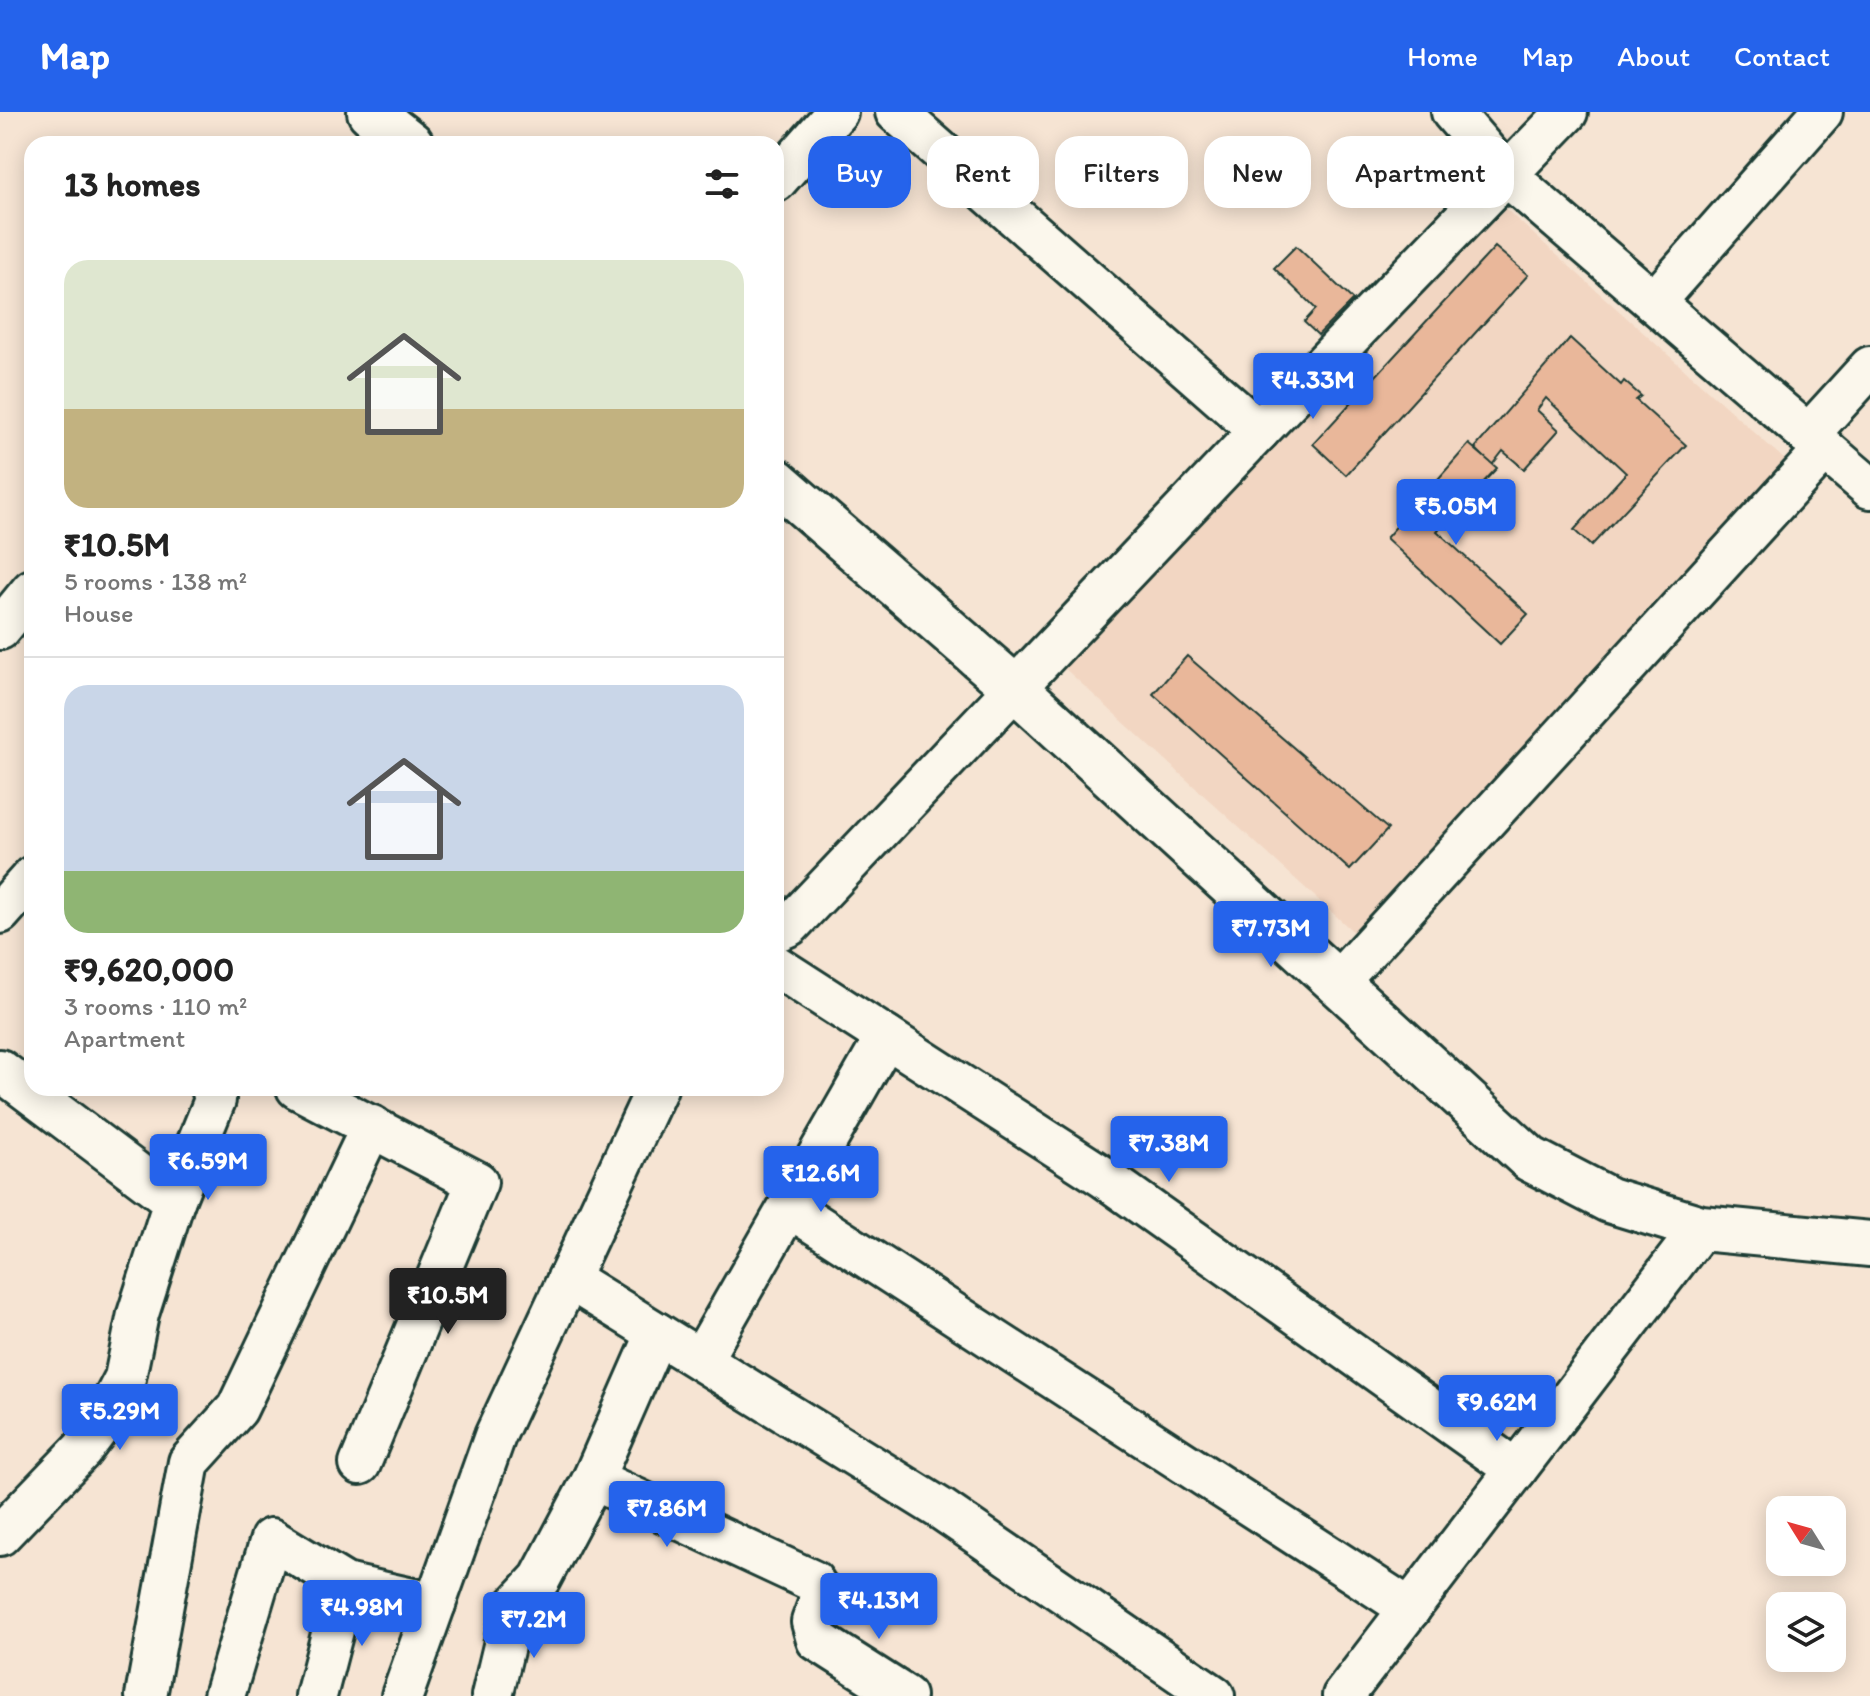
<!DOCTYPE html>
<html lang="en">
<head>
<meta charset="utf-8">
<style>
  :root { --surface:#fff; --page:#f6f6f6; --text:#222; --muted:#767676; --line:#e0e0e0; --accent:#2563eb }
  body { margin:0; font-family:Itim,sans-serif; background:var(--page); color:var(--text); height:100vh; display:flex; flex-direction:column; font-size:30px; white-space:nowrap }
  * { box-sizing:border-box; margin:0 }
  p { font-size:26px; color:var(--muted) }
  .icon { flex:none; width:44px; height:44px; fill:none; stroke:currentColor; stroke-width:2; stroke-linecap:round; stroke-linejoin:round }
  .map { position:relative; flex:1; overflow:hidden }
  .sheet { position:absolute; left:24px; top:24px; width:760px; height:960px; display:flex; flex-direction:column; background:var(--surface); border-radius:24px; box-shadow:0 4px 20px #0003 }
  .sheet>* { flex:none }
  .banner { position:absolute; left:808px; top:24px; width:760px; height:72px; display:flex; gap:16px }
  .needle { width:52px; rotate:307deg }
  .controls { position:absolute; left:1766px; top:1384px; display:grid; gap:16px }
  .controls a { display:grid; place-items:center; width:80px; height:80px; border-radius:16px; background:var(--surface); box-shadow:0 4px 20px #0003; font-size:40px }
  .price { position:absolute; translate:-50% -68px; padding:0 18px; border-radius:8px; background:var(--accent); color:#fff; font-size:26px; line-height:52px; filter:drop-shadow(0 2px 4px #0008) }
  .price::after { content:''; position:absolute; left:50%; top:48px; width:24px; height:18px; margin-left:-12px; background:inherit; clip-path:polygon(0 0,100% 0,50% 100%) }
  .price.current { background:#222; color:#fff }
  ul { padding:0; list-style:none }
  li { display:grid; align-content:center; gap:16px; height:424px; padding:0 40px }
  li+li { border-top:2px solid var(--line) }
  li span { display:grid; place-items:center; height:248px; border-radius:24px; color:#555 }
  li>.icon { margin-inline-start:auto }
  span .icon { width:144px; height:144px; fill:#fffc; stroke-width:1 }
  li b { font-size:34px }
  h2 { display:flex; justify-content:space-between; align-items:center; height:96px; padding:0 40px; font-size:34px }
  .tag { padding:0 28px; border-radius:24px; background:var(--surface); box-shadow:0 4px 20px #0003; font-size:28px; line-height:72px }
  .tag.current { background:var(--accent); color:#fff }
  header { display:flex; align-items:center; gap:48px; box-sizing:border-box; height:112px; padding:0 40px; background:var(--accent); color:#fff }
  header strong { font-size:38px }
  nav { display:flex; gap:44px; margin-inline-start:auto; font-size:28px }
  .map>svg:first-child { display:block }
</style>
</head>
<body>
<header>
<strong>Map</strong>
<nav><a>Home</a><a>Map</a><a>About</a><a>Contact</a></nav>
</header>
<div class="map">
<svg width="1870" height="1584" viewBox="0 0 1870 1584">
  <rect width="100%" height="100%" fill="#f6e4d3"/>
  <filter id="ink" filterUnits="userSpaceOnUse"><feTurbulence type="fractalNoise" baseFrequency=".0125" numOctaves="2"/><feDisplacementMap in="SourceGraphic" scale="16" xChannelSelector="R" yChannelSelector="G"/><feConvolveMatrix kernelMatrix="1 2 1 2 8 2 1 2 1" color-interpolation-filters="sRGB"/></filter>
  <g filter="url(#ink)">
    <path fill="#f2d6c2" d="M1499 91 1795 357 1359 825 1061 553Z"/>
    <g fill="#e9b79a" stroke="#1f3d34" stroke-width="2">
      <path d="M1296 134 1353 188 1318 223 1304 210 1316 197 1274 156Z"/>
      <path d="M1495 135 1528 163 1346 363 1313 332Z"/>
      <path d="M1570 226 1621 273 1624 269 1641 284 1636 288 1686 333 1591 434 1574 418 1626 361 1546 286 1537 298 1559 318 1524 357 1503 339 1492 353 1475 336Z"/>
      <path d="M1469 332 1497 356 1437 419 1528 502 1500 532 1386 426Z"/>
      <path d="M1187 544 1388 717 1350 758 1153 582Z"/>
    </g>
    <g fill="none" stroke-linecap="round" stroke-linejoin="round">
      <g stroke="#1f3d34" stroke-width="46">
        <g id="minor">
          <path d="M896 0 1259 319"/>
          <path d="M1452 0 1506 63 1870 376"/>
          <path d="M776 69 837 0"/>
          <path d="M1654 190 1822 0"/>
          <path d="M1808 323 1870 255"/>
          <path d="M0 517 32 478"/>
          <path d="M0 801 32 765"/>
          <path d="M776 819 790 813 1259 319 1567 0"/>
          <path d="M776 854 1105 1066 1516 1358"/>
          <path d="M1337 871 1825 337"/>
          <path d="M0 958 174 1089"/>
          <path d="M297 976 477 1070 360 1352"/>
          <path d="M789 1095 1410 1497"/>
          <path d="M568 1166 941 1397 1214 1584"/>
          <path d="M701 1248 886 925"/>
          <path d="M593 1367 813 1469 822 1483 812 1510 817 1528 905 1584"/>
          <path d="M0 1423 82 1338 100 1314 125 1266 138 1202 174 1089 215 988 212 976"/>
          <path d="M146 1584 189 1350 237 1297 372 1014"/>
          <path d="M224 1584 271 1427 345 1472 435 1492"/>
          <path d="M316 1584 345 1472"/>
          <path d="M402 1584 495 1324 657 976"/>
          <path d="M492 1584 513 1496 540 1467 593 1367 657 1221"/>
          <path d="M1343 1584 1701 1116"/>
        </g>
      </g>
      <g stroke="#1f3d34" stroke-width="50">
        <g id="secondary">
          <path d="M370 0 411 32"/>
          <path d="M776 369 1015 576 1530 1047 1609 1088 1701 1116 1870 1132"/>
        </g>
      </g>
      <use href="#minor" stroke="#fbf7ec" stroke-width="40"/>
      <use href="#secondary" stroke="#fbf7ec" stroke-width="44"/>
    </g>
  </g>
</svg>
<div class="controls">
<a><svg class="needle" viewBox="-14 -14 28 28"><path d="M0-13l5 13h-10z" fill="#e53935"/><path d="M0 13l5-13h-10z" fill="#767676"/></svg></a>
<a><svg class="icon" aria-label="layers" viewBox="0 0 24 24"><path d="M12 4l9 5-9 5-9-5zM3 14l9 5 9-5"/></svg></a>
</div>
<b class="price" style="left:1313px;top:309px">₹4.33M</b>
<b class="price" style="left:1456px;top:435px">₹5.05M</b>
<b class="price" style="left:1271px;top:857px">₹7.73M</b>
<b class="price" style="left:1169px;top:1072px">₹7.38M</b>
<b class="price" style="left:208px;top:1090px">₹6.59M</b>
<b class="price" style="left:821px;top:1102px">₹12.6M</b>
<b class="price current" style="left:448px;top:1224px">₹10.5M</b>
<b class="price" style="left:1497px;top:1331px">₹9.62M</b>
<b class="price" style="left:120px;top:1340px">₹5.29M</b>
<b class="price" style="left:667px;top:1437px">₹7.86M</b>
<b class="price" style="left:879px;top:1529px">₹4.13M</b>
<b class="price" style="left:362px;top:1536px">₹4.98M</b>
<b class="price" style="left:534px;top:1548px">₹7.2M</b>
<div class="banner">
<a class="tag current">Buy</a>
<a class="tag">Rent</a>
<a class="tag">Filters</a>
<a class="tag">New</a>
<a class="tag">Apartment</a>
</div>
<section class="sheet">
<h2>13 homes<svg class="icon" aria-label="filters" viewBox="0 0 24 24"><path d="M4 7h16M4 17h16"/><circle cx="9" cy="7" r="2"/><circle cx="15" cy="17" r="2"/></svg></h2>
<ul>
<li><span style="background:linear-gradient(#dfe7d0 60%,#c2b280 0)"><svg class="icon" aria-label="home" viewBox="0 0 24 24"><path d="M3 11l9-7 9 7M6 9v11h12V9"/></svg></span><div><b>₹10.5M</b><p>5 rooms · 138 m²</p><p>House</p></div></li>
<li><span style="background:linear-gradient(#c9d6e8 75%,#8fb573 0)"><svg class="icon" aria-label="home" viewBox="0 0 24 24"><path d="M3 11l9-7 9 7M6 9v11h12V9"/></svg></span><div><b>₹9,620,000</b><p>3 rooms · 110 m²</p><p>Apartment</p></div></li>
</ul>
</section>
</div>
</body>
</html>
